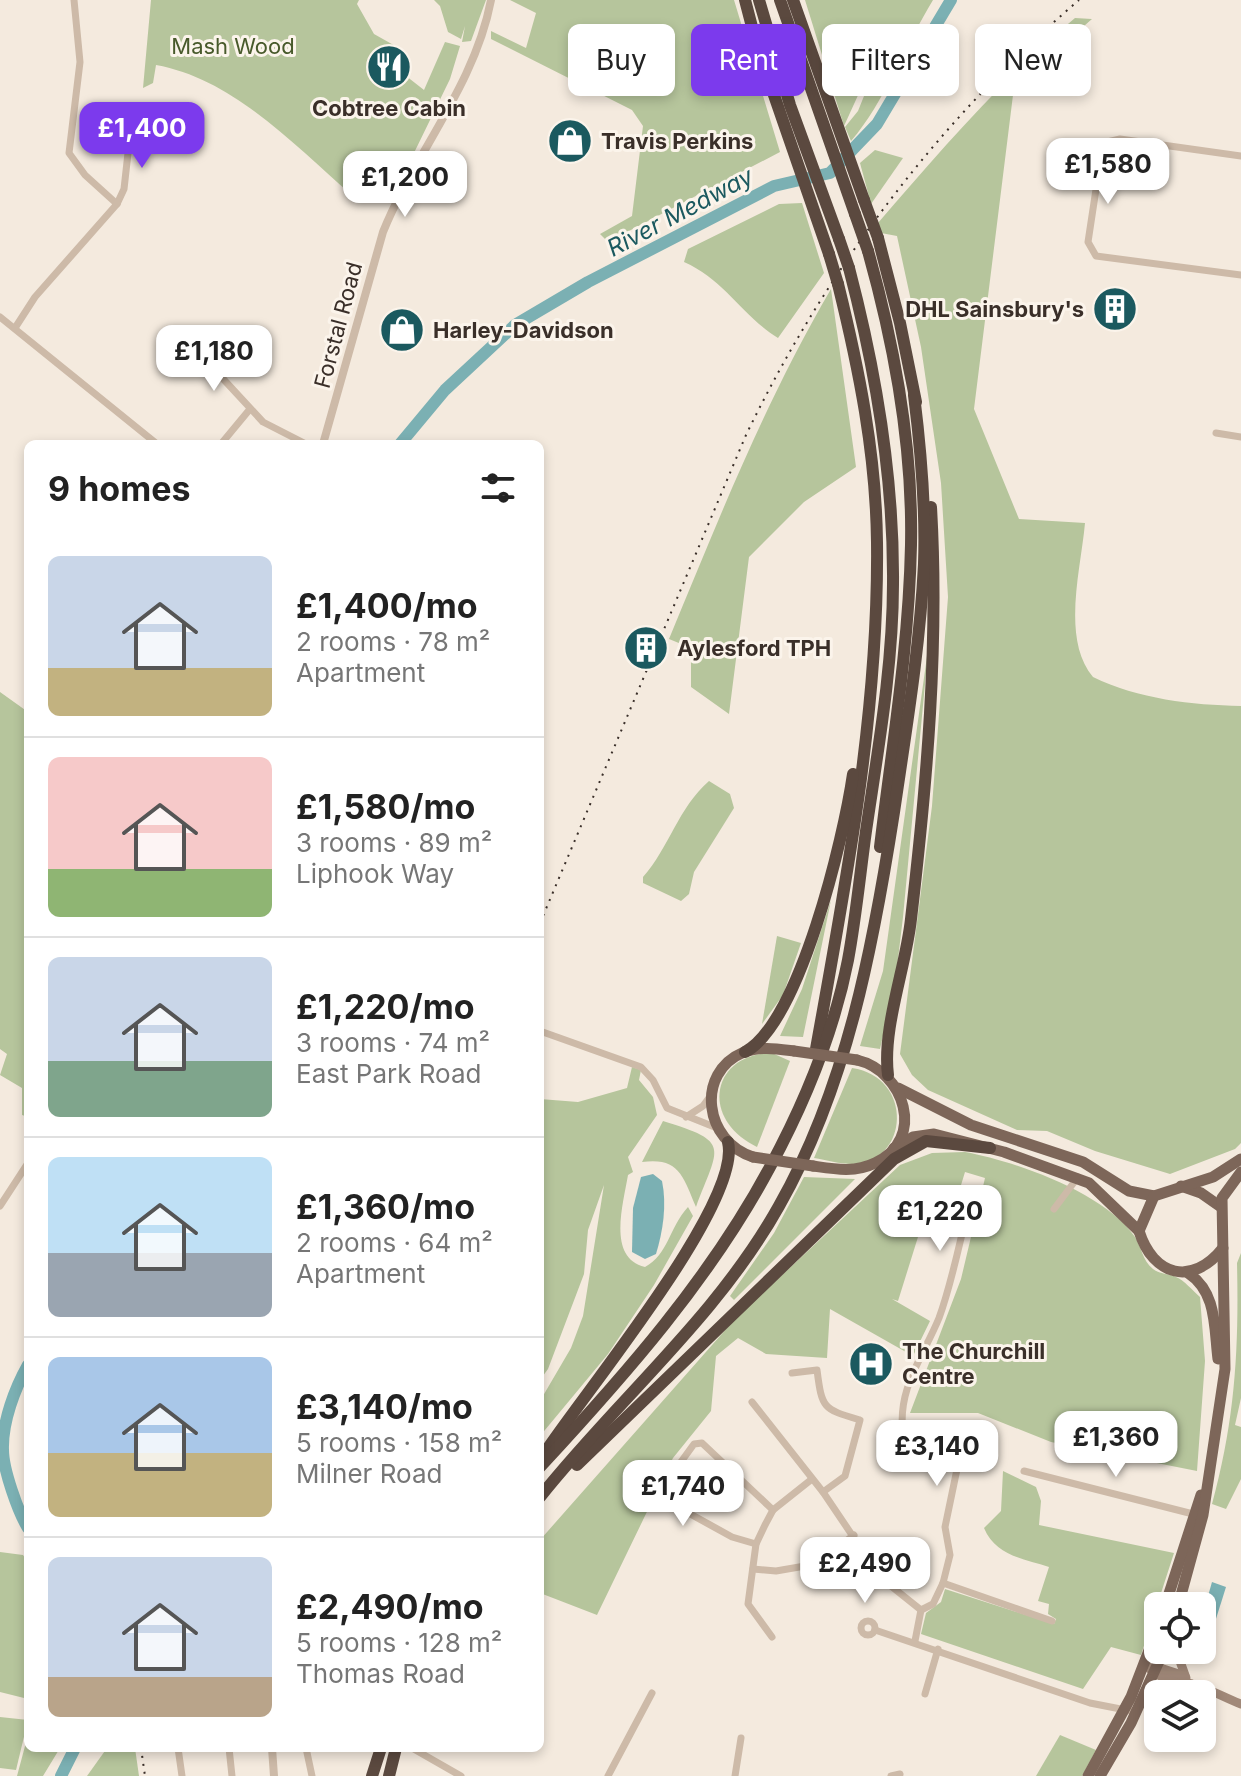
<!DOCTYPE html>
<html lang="en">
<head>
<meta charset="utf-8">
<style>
  :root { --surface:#fff; --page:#f6f6f6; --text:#222; --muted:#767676; --line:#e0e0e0; --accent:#7c3aed }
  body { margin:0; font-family:Inter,sans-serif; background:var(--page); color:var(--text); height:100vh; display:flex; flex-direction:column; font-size:30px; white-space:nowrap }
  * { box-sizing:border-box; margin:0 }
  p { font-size:26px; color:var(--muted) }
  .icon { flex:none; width:44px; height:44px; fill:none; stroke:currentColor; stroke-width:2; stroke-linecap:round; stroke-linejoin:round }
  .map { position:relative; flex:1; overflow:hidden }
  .drawer { position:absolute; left:24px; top:440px; width:520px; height:1312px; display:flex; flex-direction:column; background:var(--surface); border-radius:12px; box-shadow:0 4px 12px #0003 }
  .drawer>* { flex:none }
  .guide { position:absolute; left:568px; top:24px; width:552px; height:72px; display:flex; gap:16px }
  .controls { position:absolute; left:1144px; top:1592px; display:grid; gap:16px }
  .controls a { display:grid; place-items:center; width:72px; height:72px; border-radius:12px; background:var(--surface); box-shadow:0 4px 12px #0003; font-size:40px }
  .price { position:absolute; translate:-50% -68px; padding:0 18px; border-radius:16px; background:#fff; color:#222; font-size:26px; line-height:52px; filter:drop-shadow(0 2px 4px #0008) }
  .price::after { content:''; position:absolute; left:50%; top:48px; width:24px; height:18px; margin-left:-12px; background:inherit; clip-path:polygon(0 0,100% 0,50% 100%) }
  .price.current { background:var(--accent); color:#fff }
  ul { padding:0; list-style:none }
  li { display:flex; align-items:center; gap:24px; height:200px; padding:0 24px }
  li+li { border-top:2px solid var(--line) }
  li span { display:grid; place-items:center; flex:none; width:224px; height:160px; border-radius:12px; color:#555 }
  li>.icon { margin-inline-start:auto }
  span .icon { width:96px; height:96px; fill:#fffc; stroke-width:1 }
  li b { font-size:34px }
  h2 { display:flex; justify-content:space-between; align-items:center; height:96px; padding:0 24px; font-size:34px }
  .chip { padding:0 28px; border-radius:12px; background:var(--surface); box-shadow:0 4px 12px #0003; font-size:28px; line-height:72px }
  .chip.current { background:var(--accent); color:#fff }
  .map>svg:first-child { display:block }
</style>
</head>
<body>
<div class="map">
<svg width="1241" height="1776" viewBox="0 0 1241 1776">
  <rect width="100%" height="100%" fill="#f4eade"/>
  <g fill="#b6c59c">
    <path d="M151 0H359L357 4 374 34 406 52 401 72 424 90 445 42 460 46 450 79 394 194 361 180 353 196C295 146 234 79 156 65L153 83 143 88Z"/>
    <path d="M434 0H486L471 41 462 42 465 26 461 39 448 32 440 6Z"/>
    <path d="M510 0H734L780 152 608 242 600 234 632 216 643 126 632 110 491 39V31L526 48 536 13Z"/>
    <path d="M805 0H933C906 44 884 103 851 141L845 127 858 111 870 81 865 80 844 126Z"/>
    <path d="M1075 18 1092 19 1014 87 974 409 1019 519 1085 523C1081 569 1061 639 1093 677 1138 699 1192 705 1241 706V1143L1235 1149 1170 1174 1095 1151 1047 1131 1017 1130 928 1090 912 1075 900 1054 932 806 948 597 941 483 921 347 897 236 881 233 878 223C940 151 1001 80 1075 18Z"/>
    <path d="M875 150 903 158 871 204 860 163Z"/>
    <path d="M802 203 824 273 778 338C740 314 725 280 684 262L688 249 779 204Z"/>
    <path d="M831 289 856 467 804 502 749 557 729 714 691 687V648L669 639C720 516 764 404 831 289Z"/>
    <path d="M929 642 903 917 895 984 880 1049 860 1046 883 971Z"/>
    <path d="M0 692 28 712V1117L22 1115V1088L0 1075 7 1054 0 1049Z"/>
    <path d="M709 781 730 794 734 808 694 872 689 894 681 901 643 883V877C669 848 678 808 709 781Z"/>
    <path d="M831 900 803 1037 780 1036 802 989Z"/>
    <path d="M777 936 801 943 783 995 762 1024Z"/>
    <path d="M772 1053 790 1061 757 1147C700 1120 710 1054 772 1053Z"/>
    <path d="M632 1067 641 1070 639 1080 653 1097 657 1115 628 1157 633 1172 628 1175C623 1205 607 1258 645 1267 668 1255 669 1228 688 1207L693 1216 654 1285 608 1354 540 1436V1401L571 1348 583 1316 604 1185 588 1230 584 1274 548 1369 540 1380V1099L578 1102 627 1088Z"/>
    <path d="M852 1068C914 1077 910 1163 852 1164 840 1164 826 1160 814 1158Z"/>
    <path d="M663 1121C732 1142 719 1146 696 1207 683 1176 679 1157 642 1162Z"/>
    <path d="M965 1152C1015 1161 1105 1193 1135 1237 1142 1248 1142 1260 1153 1269 1161 1275 1168 1273 1176 1277 1184 1280 1193 1291 1200 1297L1205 1361 1197 1471 1051 1442 978 1413H910L961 1279 985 1178 965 1172 958 1195 933 1189 898 1301 892 1299 930 1321 913 1356 830 1309 827 1358 766 1354 738 1338 716 1356 711 1411 673 1458 597 1615 540 1593V1540L735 1319 900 1165 932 1153Z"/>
    <path d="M804 1177 855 1179 734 1300 730 1296 774 1233Z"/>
    <path d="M1241 1253V1398L1235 1425 1241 1427V1479L1226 1509 1212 1504C1235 1420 1239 1350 1237 1263Z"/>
    <path d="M1003 1471 1036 1487 1041 1501 1039 1525 1174 1553 1141 1655 1111 1647 1083 1689 921 1634 926 1613 941 1602 945 1589 1054 1624 1056 1619 1048 1614 1049 1604 1038 1601 1049 1567C1022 1558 996 1556 984 1528L1001 1511Z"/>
    <path d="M0 1552 23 1555 28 1562V1699L0 1692Z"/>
    <path d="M0 1717 28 1720 16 1770 0 1768Z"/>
    <path d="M28 1735V1748H60L43 1776H17Z"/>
    <path d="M1060 1735 1096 1750 1082 1776H1036Z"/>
    <path d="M107 1748H135L139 1776H87Z"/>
  </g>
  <g fill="#7bb0b3">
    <path d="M653 1174 662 1181C667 1205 663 1231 656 1254L645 1259 632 1252 633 1208 641 1177Z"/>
    <path d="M1212 1582 1226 1587 1215 1622 1202 1617Z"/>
  </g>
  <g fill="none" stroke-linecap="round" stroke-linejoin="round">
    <g stroke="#7bb0b3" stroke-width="12">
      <path d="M400 444 445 390 515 325 588 282 774 186 830 173 877 124 951 0"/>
      <path d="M28 1365C15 1388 2 1422 3 1450 3 1469 18 1512 28 1528"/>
      <path d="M61 1776 75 1748"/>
    </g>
    <g stroke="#cdbaa8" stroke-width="7">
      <path d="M1241 156 1120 139 1103 143 1088 242 1096 256 1241 275"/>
      <path d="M117 204 124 189 131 126"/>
      <path d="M0 317 157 444"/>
      <path d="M15 328 35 297 117 204 85 175 69 153 80 62 74 0"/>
      <path d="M201 355 263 422 306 444"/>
      <path d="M1216 433 1241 437"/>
      <path d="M221 444 250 409"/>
      <path d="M540 1031 641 1067 653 1080 667 1108 717 1128"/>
      <path d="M686 1117 703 1106 711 1095"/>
      <path d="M0 1206 28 1163"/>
      <path d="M1054 1209 1078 1177"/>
      <path d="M792 1373 817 1370C822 1409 823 1409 860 1420L845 1476 823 1492"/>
      <path d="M752 1402 823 1492 881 1578 921 1610 915 1641"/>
      <path d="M678 1466 694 1444 702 1443 773 1510"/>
      <path d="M1024 1471 1197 1515"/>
      <path d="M675 1481 665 1500 732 1537 756 1544"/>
      <path d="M811 1563 826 1556 854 1535"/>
      <path d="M753 1569 776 1571 805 1566"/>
      <path d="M943 1583 1052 1621"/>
      <path d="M921 1610 933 1604 943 1583 950 1555 945 1527 961 1450 950 1442 903 1433C897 1389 923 1357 939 1318 953 1280 960 1238 971 1198"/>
      <circle cx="868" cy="1628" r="7"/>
      <path d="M875 1630 1090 1703 1136 1712"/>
      <path d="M772 1637 748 1604 756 1544 765 1525 773 1510 812 1479"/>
      <path d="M925 1694 938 1649"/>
      <path d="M178 1748 182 1776"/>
      <path d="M229 1748 232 1776"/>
      <path d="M306 1748 312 1776"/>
      <path d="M412 1748 461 1776"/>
      <path d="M608 1776 652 1693"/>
      <path d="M735 1776 741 1738"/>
      <path d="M891 1776 900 1774"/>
    </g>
    <g stroke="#cdbaa8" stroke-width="8">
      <path d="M323 444 383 232C415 153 475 85 491 0"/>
      <path d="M272 1748 274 1776"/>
    </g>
    <g stroke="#a18979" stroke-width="9">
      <path d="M1176 1650 1186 1678"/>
      <path d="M1145 1664C1159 1680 1173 1680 1192 1684 1208 1688 1225 1698 1241 1704"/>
      <path d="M1151 1665 1185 1676"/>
    </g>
    <g stroke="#7d6659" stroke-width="11">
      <path d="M898 1088 971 1125 1083 1162 1129 1191 1154 1196"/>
      <path d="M894 1148 913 1137 934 1134 1004 1152 1089 1183 1139 1231"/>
      <path d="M753 1157C705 1142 694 1073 744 1052 760 1046 778 1049 794 1051"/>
      <path d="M813 1166C834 1169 855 1173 875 1163 927 1139 904 1071 857 1060"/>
      <path d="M1181 1186 1201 1193 1221 1207"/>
      <path d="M1223 1248C1192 1287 1153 1276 1139 1231L1154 1196 1213 1177 1241 1159"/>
      <path d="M1188 1273C1217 1292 1214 1327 1218 1359"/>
      <path d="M1165 1606 1201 1495"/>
      <path d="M1178 1606 1203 1515 1225 1369 1222 1198 1241 1172"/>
      <path d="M1088 1776 1131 1697 1158 1627"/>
      <path d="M1100 1776 1131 1723 1164 1650"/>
    </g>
    <g stroke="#5b493f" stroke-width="12">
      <path d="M745 0 757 46 829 254"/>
      <path d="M759 0 790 105 839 239"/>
      <path d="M780 0 855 214"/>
      <path d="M793 0 864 200"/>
      <path d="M878 238 900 323 916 402"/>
      <path d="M868 251C895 347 913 445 911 545 909 646 892 747 880 847"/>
      <path d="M816 1049C846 881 879 713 877 542 876 454 859 369 838 284"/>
      <path d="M745 1052C800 1023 844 836 853 774"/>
      <path d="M888 1075C882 1028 906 967 911 919 927 782 939 645 931 507"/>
      <path d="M542 1457C578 1400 743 1204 728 1142"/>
      <path d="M577 1465 894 1159 926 1141 990 1148"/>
      <path d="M540 1467C625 1375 710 1279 770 1167 804 1104 834 1031 848 960 856 917 860 874 866 831 878 749 893 666 893 584 894 477 876 371 849 268"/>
      <path d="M540 1497C618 1399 717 1317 779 1206 847 1086 873 947 894 812 906 730 920 647 924 564 926 508 921 451 914 395"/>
      <path d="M372 1776 381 1748"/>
      <path d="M389 1776 396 1748"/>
    </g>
    <g stroke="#3a2f29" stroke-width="2" stroke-dasharray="2 6" stroke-linecap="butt">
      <path d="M540 923 746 435C827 268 938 121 1079 0"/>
      <path d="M141 1748 145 1776"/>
    </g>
    <g stroke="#7d6659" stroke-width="11">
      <path d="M794 1051 857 1060"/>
      <path d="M753 1157 813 1166"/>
    </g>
    <g stroke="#5b493f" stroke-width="12">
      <path d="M864 200 878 238"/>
      <path d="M855 214 868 251"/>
      <path d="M839 239 849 268"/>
      <path d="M829 254 838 284"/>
    </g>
  </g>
  <defs>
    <g id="restaurant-disc" transform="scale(2.3)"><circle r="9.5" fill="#1b595f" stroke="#fbf4eb"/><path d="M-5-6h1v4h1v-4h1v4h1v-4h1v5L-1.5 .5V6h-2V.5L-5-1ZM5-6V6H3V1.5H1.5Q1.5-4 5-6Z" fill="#fff"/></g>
    <g id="shop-disc" transform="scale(2.3)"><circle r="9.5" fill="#1b595f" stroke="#fbf4eb"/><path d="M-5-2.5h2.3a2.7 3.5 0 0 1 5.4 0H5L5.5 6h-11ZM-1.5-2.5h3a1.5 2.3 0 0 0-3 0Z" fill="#fff"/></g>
    <g id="building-disc" transform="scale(2.3)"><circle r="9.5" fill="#1b595f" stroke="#fbf4eb"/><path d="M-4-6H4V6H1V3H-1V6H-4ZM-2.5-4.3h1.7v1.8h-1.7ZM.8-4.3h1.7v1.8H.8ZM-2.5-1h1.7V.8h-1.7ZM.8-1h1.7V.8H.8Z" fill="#fff"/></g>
    <g id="hospital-disc" transform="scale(2.3)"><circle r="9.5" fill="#1b595f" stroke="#fbf4eb"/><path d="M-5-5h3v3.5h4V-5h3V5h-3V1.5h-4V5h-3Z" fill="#fff"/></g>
  </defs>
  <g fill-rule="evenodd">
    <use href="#restaurant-disc" x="389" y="67"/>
    <use href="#shop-disc" x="570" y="141"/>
    <use href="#building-disc" x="1115" y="309"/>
    <use href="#shop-disc" x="402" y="330"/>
    <use href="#building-disc" x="646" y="648"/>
    <use href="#hospital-disc" x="871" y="1364"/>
  </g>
  <g text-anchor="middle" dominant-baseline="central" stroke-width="6" stroke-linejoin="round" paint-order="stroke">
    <g font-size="22" fill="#485a2b" stroke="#fbf4eb">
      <text x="233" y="46">Mash Wood</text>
    </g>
    <g font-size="22" font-weight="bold" fill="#3a2f29" stroke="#fbf4eb" text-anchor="start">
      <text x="389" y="108" text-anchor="middle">Cobtree Cabin</text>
      <text x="601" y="141">Travis Perkins</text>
      <text x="1084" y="309" text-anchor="end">DHL Sainsbury's</text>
      <text x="433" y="330">Harley-Davidson</text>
      <text x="677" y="648">Aylesford TPH</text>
      <text x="902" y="1351">The Churchill<tspan x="902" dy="25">Centre</tspan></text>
    </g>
    <g font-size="22" fill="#3a2f29" stroke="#fbf4eb">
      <text transform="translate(338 325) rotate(-75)">Forstal Road</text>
    </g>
    <g font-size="24" font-style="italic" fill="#1b595f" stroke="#fbf4eb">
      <text transform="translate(680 212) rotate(-28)">River Medway</text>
    </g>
  </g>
</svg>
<div class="controls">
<a><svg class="icon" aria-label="locate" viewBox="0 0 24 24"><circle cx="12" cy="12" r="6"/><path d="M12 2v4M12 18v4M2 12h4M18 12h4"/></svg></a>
<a><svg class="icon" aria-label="layers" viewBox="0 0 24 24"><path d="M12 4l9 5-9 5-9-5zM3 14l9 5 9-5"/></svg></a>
</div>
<b class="price current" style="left:142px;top:170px">£1,400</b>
<b class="price" style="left:1108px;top:206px">£1,580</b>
<b class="price" style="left:405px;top:219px">£1,200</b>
<b class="price" style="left:214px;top:393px">£1,180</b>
<b class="price" style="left:940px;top:1253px">£1,220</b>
<b class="price" style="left:1116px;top:1479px">£1,360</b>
<b class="price" style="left:937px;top:1488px">£3,140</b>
<b class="price" style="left:683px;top:1528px">£1,740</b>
<b class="price" style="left:865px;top:1605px">£2,490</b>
<div class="guide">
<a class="chip">Buy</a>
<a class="chip current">Rent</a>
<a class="chip">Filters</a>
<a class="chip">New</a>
</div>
<section class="drawer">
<h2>9 homes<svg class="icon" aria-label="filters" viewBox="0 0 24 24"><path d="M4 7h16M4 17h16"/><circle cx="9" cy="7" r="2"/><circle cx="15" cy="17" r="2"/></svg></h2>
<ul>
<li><span style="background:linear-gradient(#c9d6e8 70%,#c2b280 0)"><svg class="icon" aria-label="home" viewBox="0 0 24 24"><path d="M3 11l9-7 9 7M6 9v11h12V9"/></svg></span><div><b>£1,400/mo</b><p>2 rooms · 78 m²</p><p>Apartment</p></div></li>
<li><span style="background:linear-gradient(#f6c9c9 70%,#8fb573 0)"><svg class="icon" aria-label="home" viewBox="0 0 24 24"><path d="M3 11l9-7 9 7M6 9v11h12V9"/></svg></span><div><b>£1,580/mo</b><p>3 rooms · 89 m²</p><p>Liphook Way</p></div></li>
<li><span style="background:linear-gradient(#c9d6e8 65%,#7fa58c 0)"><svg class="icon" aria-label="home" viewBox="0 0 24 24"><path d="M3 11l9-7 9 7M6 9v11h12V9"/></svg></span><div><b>£1,220/mo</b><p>3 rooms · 74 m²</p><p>East Park Road</p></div></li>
<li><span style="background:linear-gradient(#bfe0f5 60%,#9aa5b1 0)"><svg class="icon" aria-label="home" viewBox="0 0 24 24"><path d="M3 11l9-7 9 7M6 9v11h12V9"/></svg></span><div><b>£1,360/mo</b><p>2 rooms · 64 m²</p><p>Apartment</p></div></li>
<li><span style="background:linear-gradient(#a9c7e8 60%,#c2b280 0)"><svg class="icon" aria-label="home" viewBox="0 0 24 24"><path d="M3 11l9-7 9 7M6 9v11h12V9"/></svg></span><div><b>£3,140/mo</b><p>5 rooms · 158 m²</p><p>Milner Road</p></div></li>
<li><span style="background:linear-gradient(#c9d6e8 75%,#b9a48a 0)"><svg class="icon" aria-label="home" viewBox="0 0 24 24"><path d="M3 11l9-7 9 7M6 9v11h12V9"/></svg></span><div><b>£2,490/mo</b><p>5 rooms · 128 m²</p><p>Thomas Road</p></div></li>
</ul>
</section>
</div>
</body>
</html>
